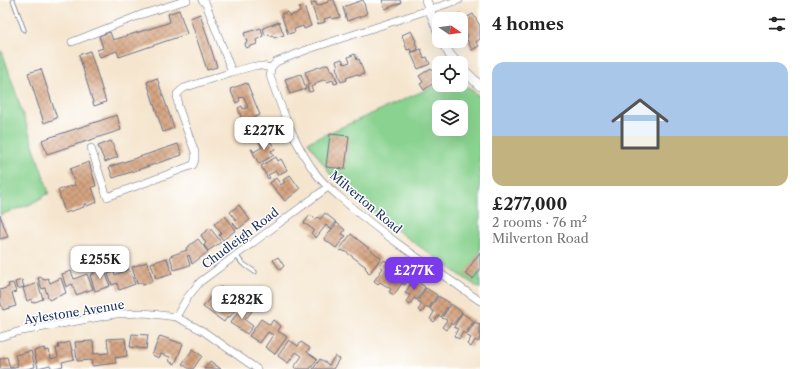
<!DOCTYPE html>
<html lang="en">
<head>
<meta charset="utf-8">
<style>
  :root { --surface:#fff; --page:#f2f2f2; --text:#222; --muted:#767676; --line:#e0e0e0; --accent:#7c3aed }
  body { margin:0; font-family:"Libre Caslon Text",serif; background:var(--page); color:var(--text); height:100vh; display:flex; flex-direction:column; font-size:15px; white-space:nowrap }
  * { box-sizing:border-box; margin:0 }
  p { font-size:13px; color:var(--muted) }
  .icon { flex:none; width:22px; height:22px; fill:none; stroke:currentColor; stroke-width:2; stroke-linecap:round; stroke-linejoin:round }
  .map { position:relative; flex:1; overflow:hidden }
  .side { display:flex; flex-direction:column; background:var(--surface); width:320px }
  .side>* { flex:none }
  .needle { width:26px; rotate:103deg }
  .tools { position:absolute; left:432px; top:12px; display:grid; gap:8px }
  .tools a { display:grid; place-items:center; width:36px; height:36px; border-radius:8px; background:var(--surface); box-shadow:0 4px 16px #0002; font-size:20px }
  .price { position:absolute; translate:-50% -34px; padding:0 9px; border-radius:8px; background:#fff; color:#222; font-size:13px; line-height:26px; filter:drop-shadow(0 1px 2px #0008) }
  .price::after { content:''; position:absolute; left:50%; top:24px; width:12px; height:9px; margin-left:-6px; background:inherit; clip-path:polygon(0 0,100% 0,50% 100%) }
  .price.current { background:var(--accent); color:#fff }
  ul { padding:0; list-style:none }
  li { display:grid; align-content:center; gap:8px; height:212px; padding:0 12px }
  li+li { border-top:1px solid var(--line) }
  li span { display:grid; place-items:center; height:124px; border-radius:12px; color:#555 }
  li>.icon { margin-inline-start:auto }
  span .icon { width:72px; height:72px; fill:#fffc; stroke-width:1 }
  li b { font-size:17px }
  h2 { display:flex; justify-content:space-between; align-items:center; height:48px; padding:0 12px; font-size:17px }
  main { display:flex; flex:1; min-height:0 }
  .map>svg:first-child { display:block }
</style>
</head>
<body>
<main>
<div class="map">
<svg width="480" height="369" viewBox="0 0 480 369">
  <defs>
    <pattern id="building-cross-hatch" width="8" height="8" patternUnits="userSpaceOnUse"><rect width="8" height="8" fill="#d5a481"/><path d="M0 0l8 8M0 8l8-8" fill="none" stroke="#ac866d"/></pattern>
  </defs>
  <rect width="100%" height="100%" fill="#fff"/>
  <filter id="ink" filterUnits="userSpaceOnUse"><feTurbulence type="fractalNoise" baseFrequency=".025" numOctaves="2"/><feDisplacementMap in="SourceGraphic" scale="8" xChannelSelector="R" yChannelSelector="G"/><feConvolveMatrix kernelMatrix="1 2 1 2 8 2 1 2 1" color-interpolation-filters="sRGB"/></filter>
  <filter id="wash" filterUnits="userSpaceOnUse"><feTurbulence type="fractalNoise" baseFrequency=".012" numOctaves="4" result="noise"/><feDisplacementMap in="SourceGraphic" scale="16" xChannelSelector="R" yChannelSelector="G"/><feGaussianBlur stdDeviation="0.9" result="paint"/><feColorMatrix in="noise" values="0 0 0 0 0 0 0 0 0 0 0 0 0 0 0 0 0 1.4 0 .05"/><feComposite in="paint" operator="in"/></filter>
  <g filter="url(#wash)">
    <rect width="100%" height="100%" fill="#f5e5ce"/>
    <g fill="#89d28f" stroke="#528076" fill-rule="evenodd">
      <path d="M2 51 49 193 31 204 0 215V52Z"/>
      <path d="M461 81 480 97V289L389 225 355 197 331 175 308 142 439 84 461 85ZM439 107H461V129H439Z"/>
    </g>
    <g id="blocks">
      <g fill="url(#building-cross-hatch)">
        <path d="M328 0H334L340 17 332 19 331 17 324 19 325 22 318 24 311 3 316 2 317 6 328 2Z"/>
        <path d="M363 0 367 14 347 21 343 7Z"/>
        <path d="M382 0H400L401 3 385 9Z"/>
        <path d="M304 6 311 26 304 29 303 26 294 29 295 32 288 34 281 14 288 12 289 16 300 12 299 8Z"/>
        <path d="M179 10 187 34 119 57 117 51 100 57 97 50 103 48 99 36 110 32 113 40 165 24 170 22 168 14Z"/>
        <path d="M460 13 464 19 473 14 480 26V39L476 42 479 46 472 50 466 38 468 37 466 33 463 29 461 30V19H455L454 17Z"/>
        <path d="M200 14 217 67 207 70 190 18Z"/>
        <path d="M279 22 284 35 274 38 272 35 270 36 269 34 265 35 263 28Z"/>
        <path d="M261 28 263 36 256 40 257 44 246 48 245 43 247 42 244 33Z"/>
        <path d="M411 31 416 41 415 42 418 50 412 52 410 49 407 50 402 35Z"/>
        <path d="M421 49 424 58 427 57 430 64 418 69 411 53Z"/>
        <path d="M90 51 106 102 94 106 79 55Z"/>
        <path d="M355 54 357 60 359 59 364 74 358 76 357 74 346 78 347 80 341 82 336 67 338 66 336 61 342 59 344 64 350 62 348 57Z"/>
        <path d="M328 64 331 71 333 70 338 83 334 84 333 80 327 82 326 79 315 83 316 85 311 87 313 91 309 92 307 85 310 84 305 72Z"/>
        <path d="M431 68 439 79 424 90 420 84 423 82 419 76Z"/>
        <path d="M41 69 57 118 44 123 28 73Z"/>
        <path d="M301 74 306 89 290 94 285 79Z"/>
        <path d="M157 78 174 128 163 132 147 82Z"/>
        <path d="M247 83 260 115 243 122 238 108 242 106 243 109 248 107 244 97 239 98 240 101 236 103 230 89Z"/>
        <path d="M117 115 121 130 47 154 42 140Z"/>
        <path d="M261 119 267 134 259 137 258 135 254 137 255 139 251 140 245 126Z"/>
        <path d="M330 134 349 136 345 169 326 167Z"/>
        <path d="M266 138 269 143 271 142 275 149 271 151 274 155 259 164 251 149H252L254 152 262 147 259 142Z"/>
        <path d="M111 141 118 157 105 162 98 146Z"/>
        <path d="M178 144 182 155 113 178 109 167Z"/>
        <path d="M276 157 278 161 281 159 287 170 278 175 276 171 268 175 270 178 268 179 261 166Z"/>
        <path d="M89 162 96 186 92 187 97 202 87 206 86 203 84 204V207L65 213 58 190 75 185 70 169Z"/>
        <path d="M290 175 300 189 285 201 270 183 276 178 281 185 285 182 283 180Z"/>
        <path d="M239 205 250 220 238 229 233 223 236 220 230 212Z"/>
        <path d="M325 213 336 222 330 229 326 225 316 238 311 233 314 230 304 223 310 215 316 219 318 217 320 219Z"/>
        <path d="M0 215 8 237 0 239Z"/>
        <path d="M225 216 236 230 223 240 219 235 221 233 214 224Z"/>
        <path d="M337 223 345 230 342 234 346 236 336 248 324 239Z"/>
        <path d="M210 228 221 242 208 251 204 245 206 243 201 235Z"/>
        <path d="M351 234 381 258 369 274 367 272 368 271 365 268 366 267 345 251V252L342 250 341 251 339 250Z"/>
        <path d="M198 239 208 252 192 264 189 255 187 256 190 265 174 270 170 256 187 250 186 248Z"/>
        <path d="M480 252V270L473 279 465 274Z"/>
        <path d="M278 257 284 266 280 270 273 260Z"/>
        <path d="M167 258 172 274 156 279 151 263Z"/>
        <path d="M384 260 395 267 393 270 395 271 398 273 399 271 410 278 405 285 402 283 394 295 389 292 391 289 380 282 378 284 374 281 383 268 380 266Z"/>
        <path d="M147 262 153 281 143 285 142 282 137 284 132 267Z"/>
        <path d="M100 268 103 274 106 273 110 286 95 291 90 275 94 274 93 270Z"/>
        <path d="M129 269 135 284 119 290 117 283 112 285 108 274 114 272 115 275Z"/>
        <path d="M71 271 74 279 87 274 93 289 76 295 72 284 66 287 62 274Z"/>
        <path d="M42 277 43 280 48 278 50 283 61 278 66 293 49 300 45 288 42 289 38 278Z"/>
        <path d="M414 279 425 287 417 300 414 298 410 305 406 302 410 295 405 293Z"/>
        <path d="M22 280 24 287 17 289 15 282Z"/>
        <path d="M13 283 16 292 12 293 16 306 3 310 0 300V290L9 287 8 284Z"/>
        <path d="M38 283 43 299 32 303 31 299 27 301 23 288Z"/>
        <path d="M221 287 233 296 231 299 239 304 230 317 228 316 224 322 203 307 211 296 214 298Z"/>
        <path d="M426 288 437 295 429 308 426 306 422 313 418 310 422 304 418 301Z"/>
        <path d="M438 296 450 303 441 317 439 315 434 322 430 319 434 312 430 309Z"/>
        <path d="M451 304 462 312 453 325 451 323 446 330 442 327 447 320 442 318Z"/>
        <path d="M243 305 252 311 245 320 253 326 247 334 230 323Z"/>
        <path d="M462 313 474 321 465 334 463 332 459 339 454 336 458 329 454 327Z"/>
        <path d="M261 319 270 325 273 320 281 326 278 331 287 337 275 354 265 347 273 335 268 332 260 343 249 336Z"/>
        <path d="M475 322 480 325V338L478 342 475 340 471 347 467 344 471 338 466 335Z"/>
        <path d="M132 334 148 335 146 349 130 347Z"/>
        <path d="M160 336 183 344 175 364 169 361 170 357 161 354 159 358 152 355Z"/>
        <path d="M125 338 127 356 115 358 116 363 92 366 91 360 77 361 75 342 93 341 94 354 109 353 107 339Z"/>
        <path d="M289 340 298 346 301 342 310 348 307 352 317 359 310 369H297L294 367 302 356 296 352 288 363 278 356Z"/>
        <path d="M70 342 74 359 62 362 63 366 52 369 50 365 38 368 34 351 44 348 45 351 49 350 51 359 58 357 56 348H59L58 345Z"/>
        <path d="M193 349 202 356 193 369H190L182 364Z"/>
        <path d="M31 351 35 367 26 369H0V359L7 357 10 368 18 366 15 355Z"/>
        <path d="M335 356 339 359 333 369H313L320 359 329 365Z"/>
        <path d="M210 361 221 369H204Z"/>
      </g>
    </g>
  </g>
  <g filter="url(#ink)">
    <use href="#blocks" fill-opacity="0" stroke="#676f85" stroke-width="1"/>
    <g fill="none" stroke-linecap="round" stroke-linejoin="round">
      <g stroke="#676f85" stroke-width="5">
        <g id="service">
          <path d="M13 0 24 30"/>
          <path d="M236 255 242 263 255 272"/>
        </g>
      </g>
      <g stroke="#676f85" stroke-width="8">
        <g id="minor">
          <path d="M202 0 206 4 232 72"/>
          <path d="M459 0 309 49 276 62 271 68 270 76C282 110 295 146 317 175 326 187 339 196 350 206 391 241 436 270 480 301"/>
          <path d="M72 42 143 14 187 0"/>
          <path d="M91 148 107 197 193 165 195 160V152L178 106 177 94 184 88 232 72 254 66H262L271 68"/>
          <path d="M176 317 187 298 200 282 328 187"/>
          <path d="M0 337 17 332 116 314 145 313 176 317 203 331 257 369"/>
        </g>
      </g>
      <g stroke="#676f85" stroke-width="10">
        <g id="tertiary">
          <path d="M426 0 439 34"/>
          <path d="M442 41 450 55 457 63"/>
          <path d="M461 67 480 86"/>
        </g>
      </g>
      <use href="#service" stroke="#fff" stroke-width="3.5"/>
      <use href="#minor" stroke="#fff" stroke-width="7"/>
      <use href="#tertiary" stroke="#fff" stroke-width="9"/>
    </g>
  </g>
  <g text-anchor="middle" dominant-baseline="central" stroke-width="3" stroke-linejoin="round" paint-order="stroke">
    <g font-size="12" fill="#1b2f5e" stroke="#fff">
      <text transform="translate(366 202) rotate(40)">Milverton Road</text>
      <text transform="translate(240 238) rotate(-37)">Chudleigh Road</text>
      <text transform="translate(74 312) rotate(-9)">Aylestone Avenue</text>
    </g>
  </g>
</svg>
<div class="tools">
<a><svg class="needle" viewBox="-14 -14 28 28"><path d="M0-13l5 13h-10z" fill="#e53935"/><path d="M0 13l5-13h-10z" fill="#767676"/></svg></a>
<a><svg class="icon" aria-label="locate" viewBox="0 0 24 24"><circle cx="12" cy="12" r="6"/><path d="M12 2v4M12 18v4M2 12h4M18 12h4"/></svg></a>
<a><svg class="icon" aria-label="layers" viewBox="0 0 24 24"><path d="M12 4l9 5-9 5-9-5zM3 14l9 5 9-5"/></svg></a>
</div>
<b class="price" style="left:264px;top:151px">£227K</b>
<b class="price" style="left:100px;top:280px">£255K</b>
<b class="price current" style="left:414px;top:291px">£277K</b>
<b class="price" style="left:242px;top:320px">£282K</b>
</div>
<section class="side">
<h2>4 homes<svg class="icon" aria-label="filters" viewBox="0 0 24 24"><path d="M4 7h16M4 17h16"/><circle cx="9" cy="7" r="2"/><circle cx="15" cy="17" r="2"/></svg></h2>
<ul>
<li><span style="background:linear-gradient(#a9c7e8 60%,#c2b280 0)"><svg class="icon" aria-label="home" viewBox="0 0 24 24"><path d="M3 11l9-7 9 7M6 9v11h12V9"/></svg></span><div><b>£277,000</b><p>2 rooms · 76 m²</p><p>Milverton Road</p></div></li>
</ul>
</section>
</main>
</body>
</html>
